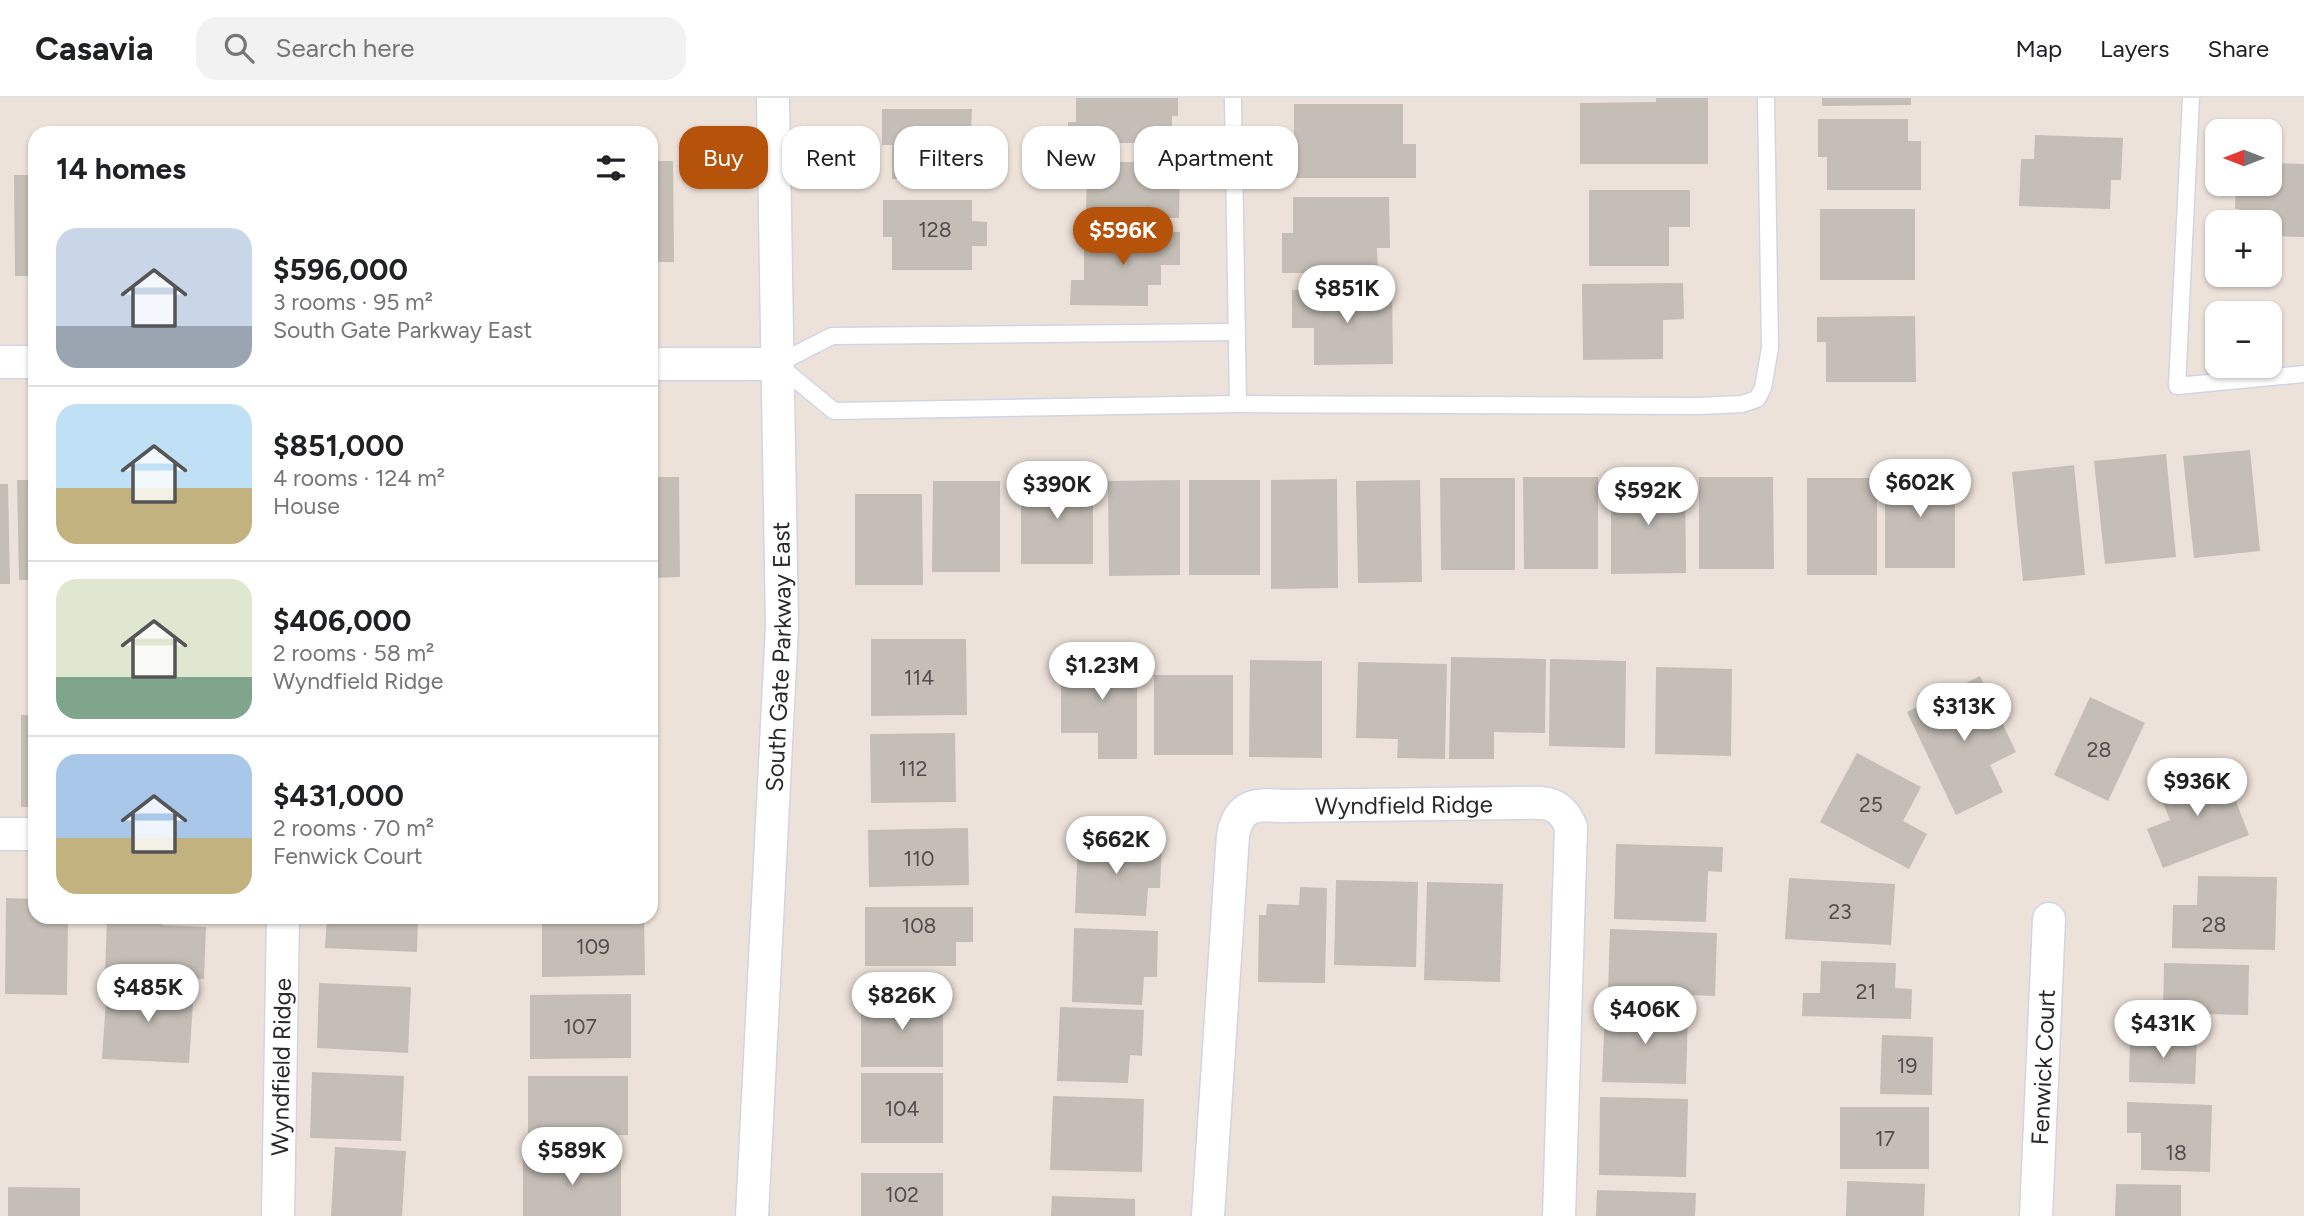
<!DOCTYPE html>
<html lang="en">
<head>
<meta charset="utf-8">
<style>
  :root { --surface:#fff; --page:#f2f2f2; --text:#202124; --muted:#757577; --line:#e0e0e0; --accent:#b45309 }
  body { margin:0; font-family:Figtree,sans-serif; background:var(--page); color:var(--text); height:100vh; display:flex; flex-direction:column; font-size:26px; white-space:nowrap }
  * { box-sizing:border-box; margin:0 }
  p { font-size:23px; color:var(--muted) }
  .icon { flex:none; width:38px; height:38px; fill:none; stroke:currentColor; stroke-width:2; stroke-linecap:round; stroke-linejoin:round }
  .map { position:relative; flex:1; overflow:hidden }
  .drawer { position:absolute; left:28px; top:28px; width:630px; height:798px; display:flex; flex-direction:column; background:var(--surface); border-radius:21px; box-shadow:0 2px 5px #0004 }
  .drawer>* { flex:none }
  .banner { position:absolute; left:679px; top:28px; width:665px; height:63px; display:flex; gap:14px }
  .needle { width:46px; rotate:270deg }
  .fabs { position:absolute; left:2205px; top:21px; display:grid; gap:14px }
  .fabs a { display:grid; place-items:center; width:77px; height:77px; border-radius:14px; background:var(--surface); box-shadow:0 2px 5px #0004; font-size:35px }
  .price { position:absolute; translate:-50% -60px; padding:0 16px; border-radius:24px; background:#fff; color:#222; font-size:23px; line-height:46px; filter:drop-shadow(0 2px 4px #0008) }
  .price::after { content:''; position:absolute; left:50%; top:42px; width:21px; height:16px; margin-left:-10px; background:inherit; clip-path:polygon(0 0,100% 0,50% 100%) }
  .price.current { background:var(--accent); color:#fff }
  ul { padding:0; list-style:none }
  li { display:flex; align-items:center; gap:21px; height:175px; padding:0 28px }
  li+li { border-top:2px solid var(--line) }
  li span { display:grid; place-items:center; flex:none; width:196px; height:140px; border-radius:21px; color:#555 }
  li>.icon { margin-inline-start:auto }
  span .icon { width:84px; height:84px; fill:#fffc; stroke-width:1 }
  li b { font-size:30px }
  h2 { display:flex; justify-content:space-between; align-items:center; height:84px; padding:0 28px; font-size:30px }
  .tag { padding:0 24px; border-radius:21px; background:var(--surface); box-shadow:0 2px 5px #0004; font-size:24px; line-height:63px }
  .tag.current { background:var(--accent); color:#fff }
  header { display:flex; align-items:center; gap:42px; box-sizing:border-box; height:98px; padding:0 35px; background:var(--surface); border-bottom:2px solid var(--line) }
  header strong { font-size:33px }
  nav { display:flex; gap:38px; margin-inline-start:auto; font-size:24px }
  .search { width:490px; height:63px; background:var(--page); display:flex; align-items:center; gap:18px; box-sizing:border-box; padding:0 24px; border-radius:21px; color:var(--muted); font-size:26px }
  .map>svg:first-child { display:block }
</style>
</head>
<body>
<header>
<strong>Casavia</strong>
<div class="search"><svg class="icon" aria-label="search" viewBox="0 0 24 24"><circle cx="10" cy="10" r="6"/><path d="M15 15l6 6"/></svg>Search here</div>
<nav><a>Map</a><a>Layers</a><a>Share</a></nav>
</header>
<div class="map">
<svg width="2304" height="1118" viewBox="0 0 2304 1118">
  <rect width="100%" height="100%" fill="#ede2da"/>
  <g fill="#c4beb6">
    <path d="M1076 0H1178V18H1172V45H1068V24H1076Z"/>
    <path d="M1656 0H1708V66H1580V5L1656 4Z"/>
    <path d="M1822 0H1911V7L1822 8Z"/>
    <path d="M1294 6H1403V46H1416V80H1289V47H1294Z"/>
    <path d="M882 11H972L971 32H986V56H971V81H892V47H882Z"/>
    <path d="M1818 21H1908V43H1921V92H1827V59H1818Z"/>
    <path d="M2035 37 2123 40 2121 82H2111L2110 111 2019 108 2021 61H2034Z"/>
    <path d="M651 63H673L674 164H651Z"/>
    <path d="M1087 64H1180L1179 120H1086Z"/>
    <path d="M2270 65 2304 66V139L2270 138V124H2238L2239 111H2235L2236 86H2270Z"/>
    <path d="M14 77H35V178H15Z"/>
    <path d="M1589 92H1690V129H1669V168H1589Z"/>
    <path d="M1293 99H1389L1390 150H1377L1378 175H1282V135H1293Z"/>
    <path d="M883 102H972V123L987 124V148H972V172H892V139H883Z"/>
    <rect x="1820" y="111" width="95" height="71"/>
    <path d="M1084 133 1180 134V167H1161V187H1148V208L1070 207 1071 182H1084Z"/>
    <path d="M1683 185 1684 221 1663 222V261L1583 262 1582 186Z"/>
    <path d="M1292 192H1392L1393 266 1314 267V230H1292Z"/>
    <path d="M1915 218 1916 284H1826V244H1817V219Z"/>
    <path d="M2250 352 2260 453 2194 460 2183 358Z"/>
    <path d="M2166 356 2176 459 2105 466 2094 363Z"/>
    <path d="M2074 367 2085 477 2023 483 2012 374Z"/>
    <rect x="1885" y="373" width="70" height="97"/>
    <path d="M651 379H679L680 479 651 480Z"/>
    <path d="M1523 379H1598V471H1524Z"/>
    <path d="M1699 379H1773L1774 471H1699Z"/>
    <rect x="1021" y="380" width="72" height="86"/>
    <path d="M1440 380H1515V472H1441Z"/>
    <rect x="1807" y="380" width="70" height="97"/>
    <path d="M1337 381 1338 490 1271 491V382Z"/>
    <path d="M17 382H35V482H19Z"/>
    <path d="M1180 382V477L1109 478 1108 383Z"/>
    <rect x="1189" y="382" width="71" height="95"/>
    <path d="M1420 382 1422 484 1358 485 1356 383Z"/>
    <path d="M933 383H1000V474H932Z"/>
    <path d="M1611 383H1685L1686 475 1611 476Z"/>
    <path d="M0 386H8L10 486H0Z"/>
    <path d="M855 396H922L923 487H855Z"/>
    <path d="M871 541H966L967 617 871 618Z"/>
    <path d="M1061 558 1137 559V661H1098V635H1061Z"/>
    <path d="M1451 559 1546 561 1545 635 1494 634V661H1449Z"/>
    <path d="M1550 561 1626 563 1625 650 1549 648Z"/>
    <path d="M1250 562 1322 563V660L1249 659Z"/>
    <path d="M1358 564 1447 566 1445 661 1397 660 1398 641 1356 640Z"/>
    <path d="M1656 569 1732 571 1731 658 1655 656Z"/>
    <rect x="1154" y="577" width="79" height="80"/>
    <path d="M1980 578 2016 654 1990 667 2003 694 1956 717 1907 614Z"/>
    <path d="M2090 599 2145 625 2108 703 2054 677Z"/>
    <rect x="21" y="617" width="14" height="92"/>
    <path d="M955 635 956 704 871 705 870 636Z"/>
    <path d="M1857 655 1921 689 1903 723 1927 736 1909 771 1820 724Z"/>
    <path d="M2222 667 2249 737 2163 770 2147 731 2170 722 2158 692Z"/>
    <path d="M651 685H653L654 716H651Z"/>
    <path d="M968 730 969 787 869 789 868 732Z"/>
    <path d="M1078 741 1162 744 1160 790H1148L1146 818 1075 815Z"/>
    <path d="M1616 746 1723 749 1722 774 1708 773 1706 824 1614 821Z"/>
    <path d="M2198 778 2277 779 2275 852 2172 850 2173 807H2197Z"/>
    <path d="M1789 780 1895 786 1891 847 1785 841Z"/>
    <path d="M1336 782 1418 784 1416 869 1334 867Z"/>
    <path d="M1427 784 1503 786 1500 884 1424 882Z"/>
    <path d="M1300 789 1327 790 1325 885 1258 884 1259 817H1266L1267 806 1299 807Z"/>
    <path d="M6 800 35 801V819H68L67 897 5 896Z"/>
    <path d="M865 809H973V844H956V868H865Z"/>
    <path d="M107 819H162V827L206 829 204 881 105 877Z"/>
    <path d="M327 819H418L417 854 325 850Z"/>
    <path d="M542 819H644L645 877 542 879Z"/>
    <path d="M1074 830 1158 833 1157 879H1144L1142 907 1072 904Z"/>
    <path d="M1610 831 1717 835 1715 898 1608 894Z"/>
    <path d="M1821 863 1896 865 1895 890 1912 891 1911 921 1802 918 1803 895H1820Z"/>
    <path d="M2164 865 2249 867 2248 917 2163 915Z"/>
    <path d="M319 885 411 889 408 955 317 950Z"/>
    <path d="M107 887 194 891 189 965 102 961Z"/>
    <path d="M631 896V960L530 961V897Z"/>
    <rect x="861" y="899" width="82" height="70"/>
    <path d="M1060 909 1144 912 1142 958 1130 957 1128 985 1057 983Z"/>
    <path d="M1605 909 1688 911 1686 986 1602 984Z"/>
    <path d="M1882 937 1933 939 1932 997 1880 996Z"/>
    <path d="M2130 938 2197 940 2195 986 2129 984Z"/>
    <path d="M312 974 404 978 401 1043 310 1040Z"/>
    <rect x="861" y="975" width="82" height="70"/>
    <rect x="528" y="978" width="100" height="59"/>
    <path d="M1053 998 1144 1001 1142 1074 1050 1072Z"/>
    <path d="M1600 999 1688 1001 1686 1079 1599 1077Z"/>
    <path d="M2127 1004 2212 1007 2210 1074 2141 1072V1035H2127Z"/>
    <rect x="1840" y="1009" width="89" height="62"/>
    <path d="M335 1049 406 1053 402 1118H331Z"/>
    <rect x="523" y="1060" width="98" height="58"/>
    <rect x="861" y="1075" width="82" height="43"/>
    <path d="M1847 1083 1925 1086 1924 1118H1846Z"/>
    <path d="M2116 1086 2181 1087V1118H2115Z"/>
    <path d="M8 1089 80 1090V1118H8Z"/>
    <path d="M1597 1092 1696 1095 1695 1118H1596Z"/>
    <path d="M1052 1098 1135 1101V1118H1051Z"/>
  </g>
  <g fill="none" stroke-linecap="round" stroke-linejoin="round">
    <g stroke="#cfd5e4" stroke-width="19">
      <g id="lane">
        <path d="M1233 0 1238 306"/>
        <path d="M2191 0 2177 288 2304 276"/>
        <path d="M1236 234 832 238 777 266 834 313 1238 306 1699 308 1742 306 1757 301 1763 290 1770 250 1766 0"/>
      </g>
    </g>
    <g stroke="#cfd5e4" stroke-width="35">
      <g id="street">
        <path d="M0 264H35"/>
        <path d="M651 266H777"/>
        <path d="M0 736H35"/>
        <path id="s1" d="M278 1118 283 819"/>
        <path id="s2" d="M752 1118 782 528 773 0"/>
        <path id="s3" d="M1208 1118 1233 737C1239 706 1256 706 1283 708L1516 705C1544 705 1559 701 1571 729L1559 1118"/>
        <path id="s4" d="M2036 1118 2049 821"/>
      </g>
    </g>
    <use href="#lane" stroke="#fff" stroke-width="16"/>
    <use href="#street" stroke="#fff" stroke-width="32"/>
  </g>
  <g text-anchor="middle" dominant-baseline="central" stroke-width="5" stroke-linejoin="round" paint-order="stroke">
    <g font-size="21" fill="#504e4c">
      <text x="935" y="131">128</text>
      <text x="919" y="579">114</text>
      <text x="2099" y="651">28</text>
      <text x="913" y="670">112</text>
      <text x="1871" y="706">25</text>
      <text x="919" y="760">110</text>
      <text x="1840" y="813">23</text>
      <text x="2214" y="826">28</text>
      <text x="919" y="827">108</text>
      <text x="593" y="848">109</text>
      <text x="1866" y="893">21</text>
      <text x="580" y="928">107</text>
      <text x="1907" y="967">19</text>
      <text x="902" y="1010">104</text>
      <text x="1885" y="1040">17</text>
      <text x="2176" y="1054">18</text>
      <text x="902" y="1096">102</text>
    </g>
    <g font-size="24" fill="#292929" stroke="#fff">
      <text stroke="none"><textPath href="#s2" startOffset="560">South Gate Parkway East</textPath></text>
      <text stroke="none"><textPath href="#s3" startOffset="569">Wyndfield Ridge</textPath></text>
      <text stroke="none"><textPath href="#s1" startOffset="149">Wyndfield Ridge</textPath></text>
      <text stroke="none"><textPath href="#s4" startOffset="149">Fenwick Court</textPath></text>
    </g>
  </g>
</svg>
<div class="fabs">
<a><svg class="needle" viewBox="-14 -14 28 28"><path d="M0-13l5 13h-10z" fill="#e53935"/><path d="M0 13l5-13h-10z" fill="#757577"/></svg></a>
<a>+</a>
<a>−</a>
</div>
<b class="price current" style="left:1123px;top:169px">$596K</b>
<b class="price" style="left:1347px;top:227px">$851K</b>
<b class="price" style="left:1920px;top:421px">$602K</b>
<b class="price" style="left:1057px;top:423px">$390K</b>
<b class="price" style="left:1648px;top:429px">$592K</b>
<b class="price" style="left:1102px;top:604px">$1.23M</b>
<b class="price" style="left:1964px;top:645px">$313K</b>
<b class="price" style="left:2197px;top:720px">$936K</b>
<b class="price" style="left:1116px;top:778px">$662K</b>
<b class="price" style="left:148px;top:926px">$485K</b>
<b class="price" style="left:902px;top:934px">$826K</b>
<b class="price" style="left:1645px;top:948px">$406K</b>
<b class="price" style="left:2163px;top:962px">$431K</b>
<b class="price" style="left:572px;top:1089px">$589K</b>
<div class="banner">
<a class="tag current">Buy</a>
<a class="tag">Rent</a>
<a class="tag">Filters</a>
<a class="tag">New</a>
<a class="tag">Apartment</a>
</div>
<section class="drawer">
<h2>14 homes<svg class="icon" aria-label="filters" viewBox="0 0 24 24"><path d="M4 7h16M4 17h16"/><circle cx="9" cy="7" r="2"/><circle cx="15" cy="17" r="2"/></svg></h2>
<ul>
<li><span style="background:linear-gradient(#c9d6e8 70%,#9aa5b1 0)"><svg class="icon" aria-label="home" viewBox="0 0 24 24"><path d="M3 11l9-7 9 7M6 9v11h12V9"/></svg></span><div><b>$596,000</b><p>3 rooms · 95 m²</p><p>South Gate Parkway East</p></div></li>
<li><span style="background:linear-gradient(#bfe0f5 60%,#c2b280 0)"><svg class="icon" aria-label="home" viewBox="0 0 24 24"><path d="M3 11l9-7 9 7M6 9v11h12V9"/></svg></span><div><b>$851,000</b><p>4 rooms · 124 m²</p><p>House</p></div></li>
<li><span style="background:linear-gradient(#dfe7d0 70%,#7fa58c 0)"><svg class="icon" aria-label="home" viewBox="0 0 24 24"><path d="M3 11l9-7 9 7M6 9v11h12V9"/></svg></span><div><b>$406,000</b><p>2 rooms · 58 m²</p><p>Wyndfield Ridge</p></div></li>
<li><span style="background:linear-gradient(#a9c7e8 60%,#c2b280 0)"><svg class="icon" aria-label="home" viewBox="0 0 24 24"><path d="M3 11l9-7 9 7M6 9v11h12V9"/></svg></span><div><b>$431,000</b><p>2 rooms · 70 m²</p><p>Fenwick Court</p></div></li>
</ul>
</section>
</div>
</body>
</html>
